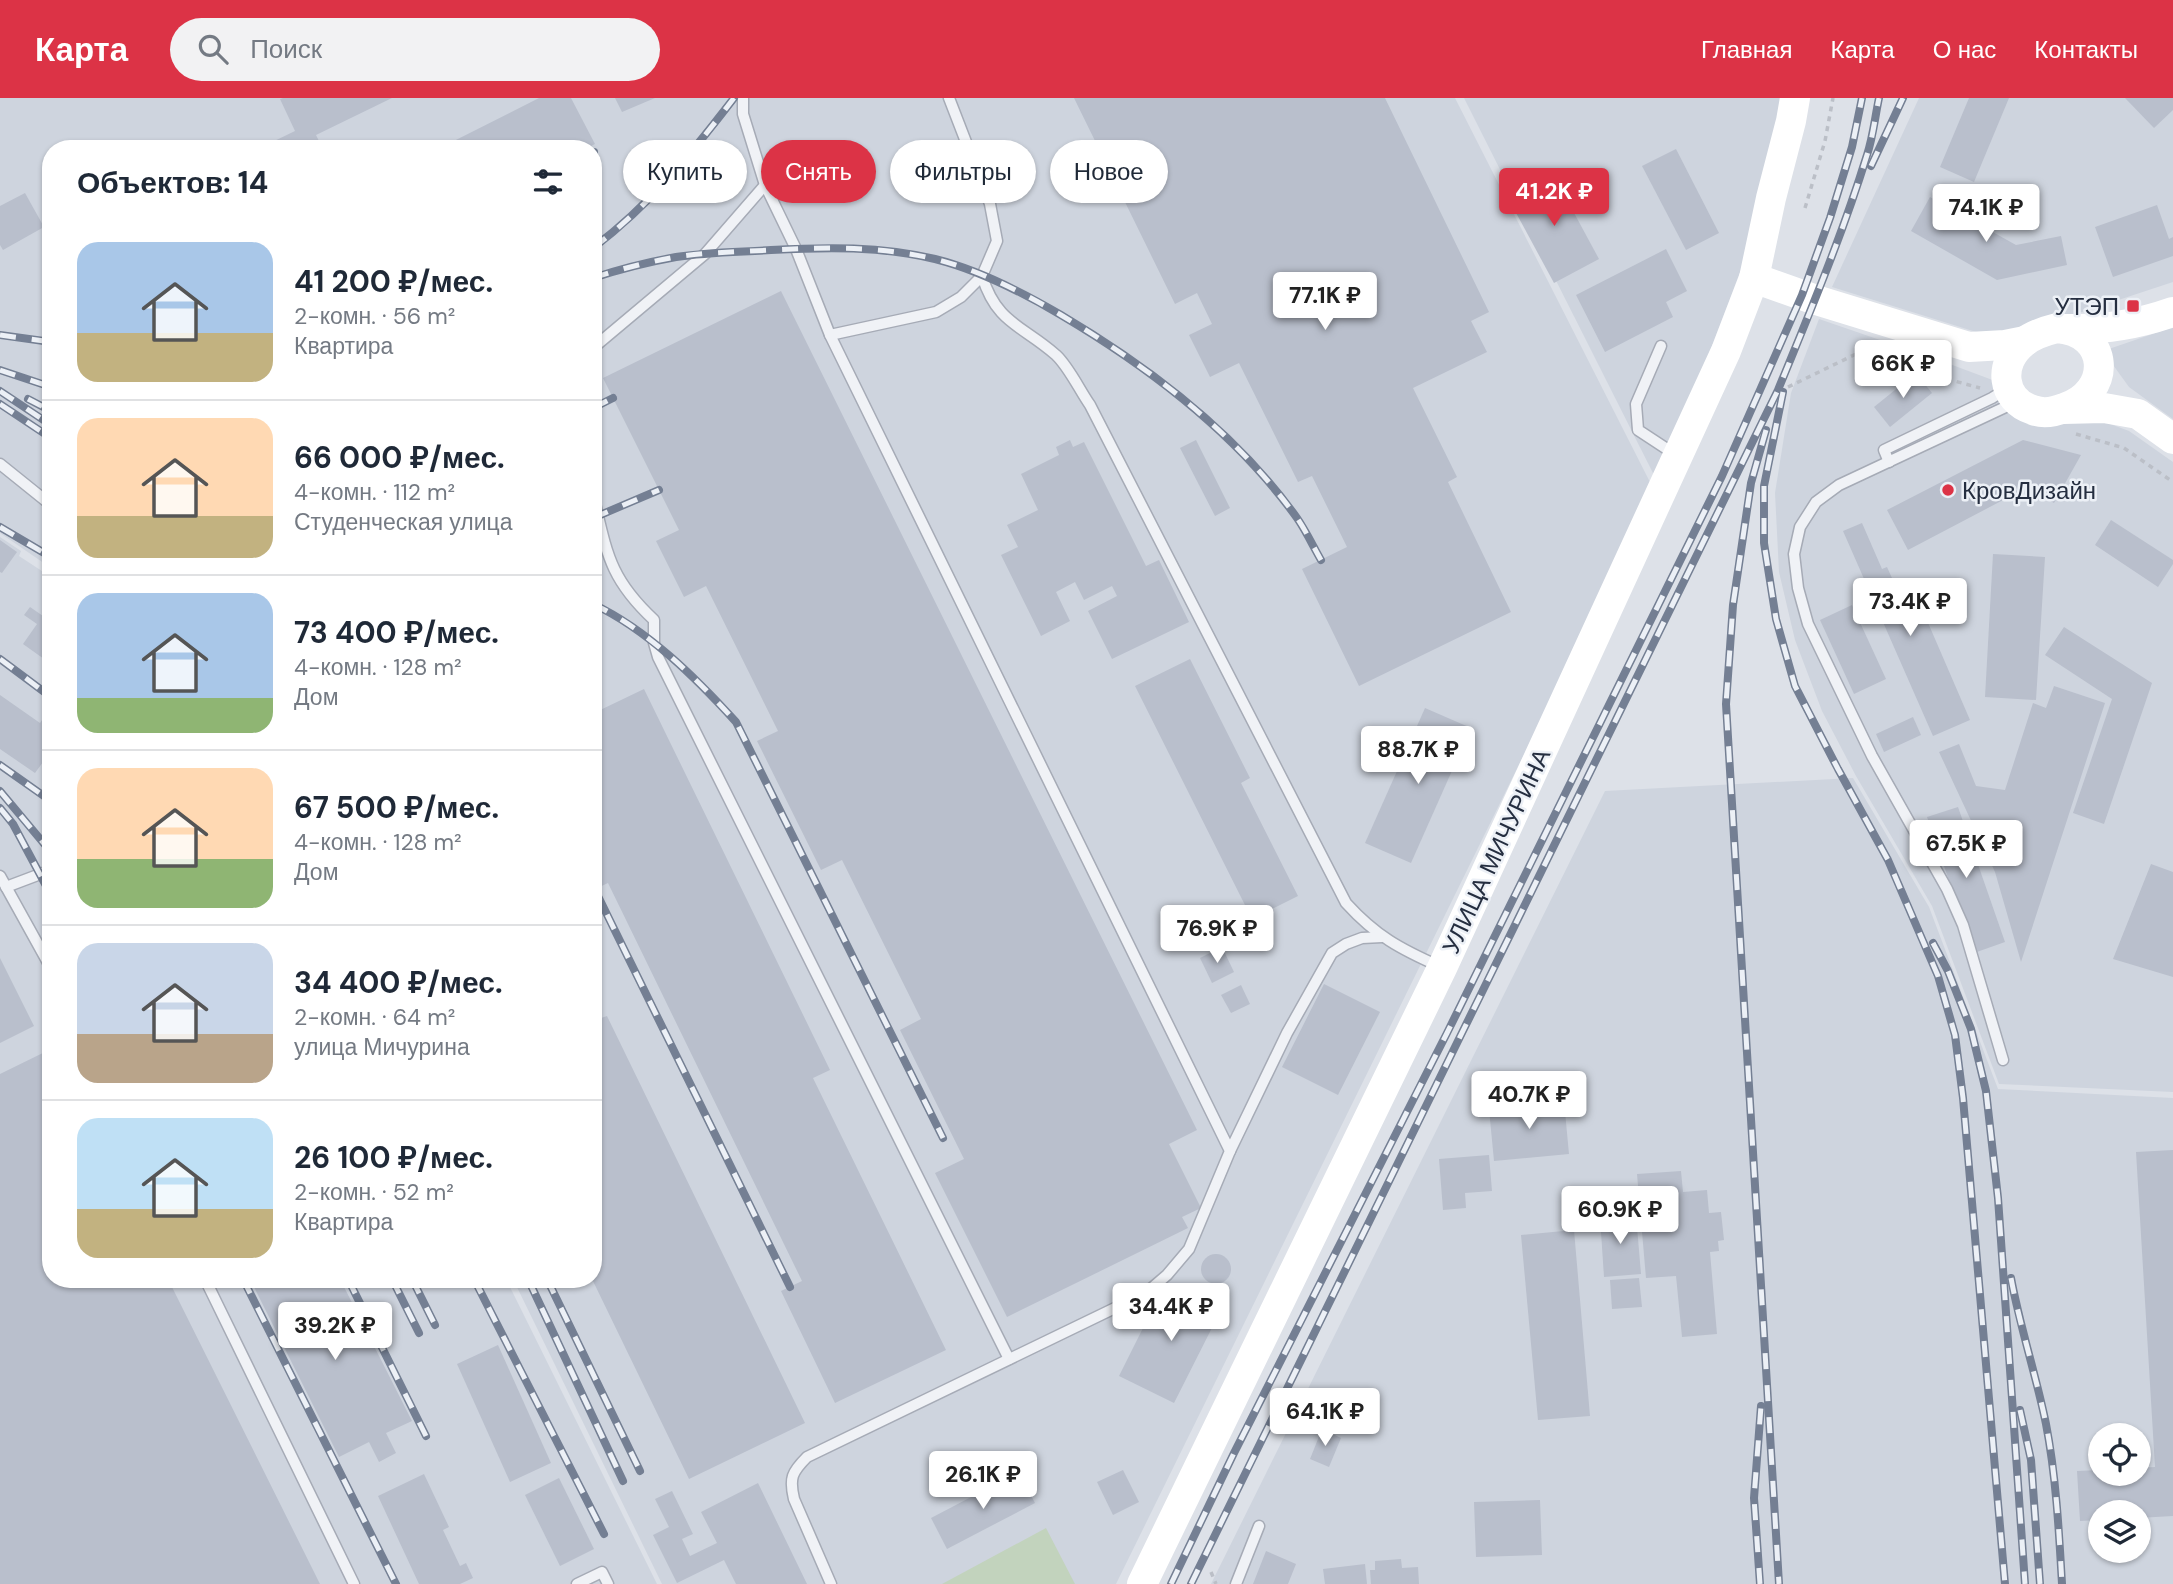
<!DOCTYPE html>
<html lang="ru">
<head>
<meta charset="utf-8">
<style>
  :root { --surface:#fff; --page:#f2f2f3; --text:#1f2937; --muted:#747a83; --line:#e0e1e3; --accent:#dc3346 }
  body { margin:0; font-family:"DM Sans",sans-serif; background:var(--page); color:var(--text); height:100vh; display:flex; flex-direction:column; font-size:26px; white-space:nowrap }
  * { box-sizing:border-box; margin:0 }
  p { font-size:23px; color:var(--muted) }
  .icon { flex:none; width:38px; height:38px; fill:none; stroke:currentColor; stroke-width:2; stroke-linecap:round; stroke-linejoin:round }
  .map { position:relative; flex:1; overflow:hidden }
  .sheet { position:absolute; left:42px; top:42px; width:560px; height:1148px; display:flex; flex-direction:column; background:var(--surface); border-radius:28px; box-shadow:0 2px 5px #0004 }
  .sheet>* { flex:none }
  .banner { position:absolute; left:623px; top:42px; width:665px; height:63px; display:flex; gap:14px }
  .buttons { position:absolute; left:2088px; top:1325px; display:grid; gap:14px }
  .buttons a { display:grid; place-items:center; width:63px; height:63px; border-radius:50%; background:var(--surface); box-shadow:0 2px 5px #0004; font-size:35px }
  .price { position:absolute; translate:-50% -60px; padding:0 16px; border-radius:7px; background:#fff; color:#222; font-size:23px; line-height:46px; filter:drop-shadow(0 2px 4px #0008) }
  .price::after { content:''; position:absolute; left:50%; top:42px; width:21px; height:16px; margin-left:-10px; background:inherit; clip-path:polygon(0 0,100% 0,50% 100%) }
  .price.on { background:var(--accent); color:#fff }
  ul { padding:0; list-style:none }
  li { display:flex; align-items:center; gap:21px; height:175px; padding:0 35px }
  li+li { border-top:2px solid var(--line) }
  li span { display:grid; place-items:center; flex:none; width:196px; height:140px; border-radius:21px; color:#555 }
  li>.icon { margin-inline-start:auto }
  span .icon { width:84px; height:84px; fill:#fffc; stroke-width:1 }
  li b { font-size:30px }
  h2 { display:flex; justify-content:space-between; align-items:center; height:84px; padding:0 35px; font-size:30px }
  .tag { padding:0 24px; border-radius:32px; background:var(--surface); box-shadow:0 2px 5px #0004; font-size:24px; line-height:63px }
  .tag.on { background:var(--accent); color:#fff }
  header { display:flex; align-items:center; gap:42px; box-sizing:border-box; height:98px; padding:0 35px; background:var(--accent); color:#fff }
  header strong { font-size:33px }
  nav { display:flex; gap:38px; margin-inline-start:auto; font-size:24px }
  .search { width:490px; height:63px; background:var(--page); display:flex; align-items:center; gap:18px; box-sizing:border-box; padding:0 24px; border-radius:38px; color:var(--muted); font-size:26px }
  .map>svg:first-child { display:block }
</style>
</head>
<body>
<header>
<strong>Карта</strong>
<div class="search"><svg class="icon" aria-label="search" viewBox="0 0 24 24"><circle cx="10" cy="10" r="6"/><path d="M15 15l6 6"/></svg>Поиск</div>
<nav><a>Главная</a><a>Карта</a><a>О нас</a><a>Контакты</a></nav>
</header>
<div class="map">
<svg width="2173" height="1486" viewBox="0 0 2173 1486">
  <rect width="100%" height="100%" fill="#dde1e8"/>
  <g fill="#ced4de" fill-rule="evenodd">
    <path d="M0 0H1455L1654 392 1116 1486H662L513 1181H593V51H51V470L0 435Z"/>
    <path d="M1464 0H1787L1742 169 1659 387Z"/>
    <path d="M1919 0H2173V184L2015 236 1989 238 1832 189Z"/>
    <path d="M1819 221 1947 265 2129 333 2173 364V994L1999 986 1932 808 1856 678 1822 613 1795 542 1779 474 1775 395 1791 295Z"/>
    <path d="M2173 229V321L2129 289 2103 253Z"/>
    <path d="M0 439 21 453 19 458 51 479V1181H506L657 1486H0Z"/>
    <path d="M1853 680 1929 809 1998 991 2173 1000V1486H1211L1605 693ZM2100 1337H2138V1376H2100ZM2100 1414H2138V1452H2100Z"/>
  </g>
  <path fill="#c2d3bd" d="M1046 1430 1075 1486H942Z"/>
  <g fill="#b9bfcc">
    <path d="M283 0H392L316 37 323 51H266L264 48 295 33 280 1Z"/>
    <path d="M539 0H571L595 46 585 51H438Z"/>
    <path d="M615 0H655L622 14Z"/>
    <path d="M1074 0H1385L1489 214 1471 223 1487 254 1413 290 1457 379 1448 384 1511 514 1359 588 1302 471 1347 449 1312 378 1298 384 1239 265 1210 279 1189 237 1212 226 1197 195 1175 206Z"/>
    <path d="M1969 0H2009L1974 84 1940 69Z"/>
    <path d="M2125 0H2173V12L2154 30Z"/>
    <path d="M1676 51 1719 135 1686 152 1642 68Z"/>
    <path d="M1553 76 1599 161 1554 185 1508 100Z"/>
    <path d="M25 95 44 129 3 152 0 147V108Z"/>
    <path d="M1930 99 2016 147 2061 138 2067 167 1997 182 1911 133Z"/>
    <path d="M2157 107 2169 141 2173 139V158L2113 179 2095 129Z"/>
    <path d="M1666 151 1687 193 1666 204 1673 219 1605 254 1576 197Z"/>
    <path d="M781 193 1197 1032 1169 1046 1201 1110 1182 1119 1188 1130 1007 1219 935 1075 964 1061 900 932 921 921 842 762 821 772 757 643 778 633 706 488 684 499 656 443 679 432 603 280Z"/>
    <path d="M1916 275 1932 295 1890 329 1874 309Z"/>
    <path d="M1070 342 1073 349 1084 344 1146 468 1159 462 1189 524 1112 561 1088 513 1117 498 1112 488 1084 502 1075 484 1056 494 1070 523 1041 538 1001 457 1018 449 1007 427 1038 412 1021 376 1059 357 1056 349Z"/>
    <path d="M1196 342 1230 410 1215 418 1180 350Z"/>
    <path d="M2023 342 2081 357 2054 405 2026 390 1908 452 1887 412Z"/>
    <path d="M2111 422 2173 462V466L2158 489 2095 447Z"/>
    <path d="M1862 425 1882 471 1887 469 1896 489 1910 483 1970 622 1933 638 1843 433Z"/>
    <path d="M0 442 17 454 2 475 0 474Z"/>
    <path d="M1993 456 2045 459 2036 602 1985 599Z"/>
    <path d="M51 507V566L23 546 37 526 24 517 30 509 43 518Z"/>
    <path d="M1852 507 1886 581 1854 596 1820 522Z"/>
    <path d="M2064 529 2152 585 2104 726 2073 715 2112 601 2045 557Z"/>
    <path d="M1190 561 1250 680 1241 685 1298 798 1252 821 1135 588Z"/>
    <path d="M2054 588 2105 605 2021 864 1995 774 1939 654 1959 646 1976 688 2005 692 2033 605 2046 610Z"/>
    <path d="M644 591 830 972 813 980 946 1252 835 1305 781 1193 802 1183 608 785 593 792V627L599 624 594 615Z"/>
    <path d="M0 597 40 625 46 616 51 619V653L35 675 0 651Z"/>
    <path d="M1425 610 1471 630 1411 765 1365 745Z"/>
    <path d="M1913 619 1921 637 1884 654 1876 636Z"/>
    <path d="M1958 709 2005 844 1974 855 1927 719Z"/>
    <path d="M2151 766 2173 774V879L2113 861Z"/>
    <path d="M1222 849 1234 874 1212 885 1200 860Z"/>
    <path d="M0 860 34 928 0 945Z"/>
    <path d="M1324 886 1380 914 1338 997 1282 969Z"/>
    <path d="M1241 887 1250 906 1231 915 1221 897Z"/>
    <path d="M593 904 601 920 607 918 805 1325 689 1381 592 1181Z"/>
    <path d="M51 951V1181H168L320 1486H0V976Z"/>
    <path d="M1564 1003 1569 1056 1494 1063 1489 1011Z"/>
    <path d="M2173 1052V1418L2138 1420V1414H2100V1422L2080 1423 2077 1373 2100 1372V1376H2138V1370L2155 1369 2136 1054Z"/>
    <path d="M1489 1057 1492 1093 1465 1095 1466 1110 1443 1112 1439 1061Z"/>
    <path d="M1681 1073 1683 1094 1707 1092 1709 1115 1721 1114 1724 1142 1718 1143 1719 1153 1710 1154 1717 1236 1682 1239 1676 1178 1646 1180 1637 1076Z"/>
    <path d="M1636 1117 1641 1176 1604 1179 1600 1119Z"/>
    <path d="M1574 1132 1590 1318 1538 1322 1521 1137Z"/>
    <circle cx="1216" cy="1171" r="15"/>
    <path d="M1639 1180 1642 1209 1612 1211 1610 1182Z"/>
    <path d="M250 1181H340L412 1323 386 1335 396 1355 379 1364 369 1344 339 1359Z"/>
    <path d="M1182 1187 1223 1208 1174 1305 1119 1278 1159 1198 1173 1205Z"/>
    <path d="M498 1247 551 1365 510 1384 457 1266Z"/>
    <path d="M1322 1331 1341 1340 1329 1369 1310 1361Z"/>
    <path d="M1123 1372 1139 1404 1113 1417 1097 1384Z"/>
    <path d="M1019 1374 1035 1405 947 1451 931 1420Z"/>
    <path d="M424 1376 449 1429 443 1432 460 1468 466 1465 473 1480 460 1486H419L378 1398Z"/>
    <path d="M559 1380 594 1451 560 1468 525 1397Z"/>
    <path d="M758 1385 807 1486H736L724 1462 677 1485 653 1437 669 1429 655 1401 672 1393 693 1436 682 1441 690 1458 717 1445 701 1414Z"/>
    <path d="M1540 1402 1542 1457 1476 1459 1474 1404Z"/>
    <path d="M1266 1453 1296 1466 1288 1486H1253Z"/>
    <path d="M1401 1461 1402 1470 1418 1469 1419 1486H1371L1370 1472H1375V1463Z"/>
    <path d="M1365 1466 1367 1486H1325L1323 1471Z"/>
  </g>
  <g fill="none" stroke-linecap="round" stroke-linejoin="round">
    <g stroke="#a6abb6" stroke-width="13">
      <g id="lane">
        <path d="M743 0V16L765 87 796 151 830 237 1230 1053 1189 1151 1167 1177 1146 1195 807 1359C792 1374 789 1380 794 1401L831 1486"/>
        <path d="M982 178C997 226 1022 227 1056 257 1069 269 1080 293 1090 307L1346 805C1376 838 1400 851 1441 869"/>
        <path d="M830 237 936 214 961 199 982 178 997 143 990 106 949 0"/>
        <path d="M1661 248 1636 306 1638 332 1676 357"/>
        <path d="M593 250 705 156 765 87"/>
        <path d="M1889 364 1884 352 1992 300 2008 290"/>
        <path d="M0 366 51 407"/>
        <path d="M593 397C607 455 609 480 654 522V545L658 559 1009 1261"/>
        <path d="M0 778 51 870"/>
        <path d="M6 789 51 772"/>
        <path d="M2003 962 1963 827 1947 791 1872 658 1808 526 1798 490 1794 456 1800 429 1816 404 1839 387 2014 305"/>
        <path d="M1230 1053 1287 935 1332 855 1346 846 1362 840 1382 839"/>
        <path d="M205 1181 354 1486"/>
        <path d="M577 1486 602 1474 608 1486"/>
        <path d="M1236 1486 1259 1428"/>
      </g>
    </g>
    <g stroke="#bbbfc7" stroke-width="3.5" stroke-dasharray="5 5" stroke-linecap="butt">
      <path d="M1805 110 1825 43 1833 0"/>
      <path d="M1788 289 1856 256 1980 290"/>
      <path d="M2076 336 2124 350 2173 384"/>
      <path d="M1211 1474 1216 1486"/>
    </g>
    <use href="#lane" stroke="#f0f2f6" stroke-width="10"/>
    <g stroke="#fff" stroke-width="30">
      <path d="M1754 180 1816 202 1969 249 2005 247 2025 243"/>
      <path d="M2057 230C2110 234 2113 294 2064 310 2054 314 2043 316 2033 312 2001 302 1998 265 2023 245 2032 237 2045 233 2057 230Z"/>
      <path d="M2068 231C2104 232 2139 226 2173 214"/>
      <path d="M2063 311 2104 310 2138 316 2173 341"/>
      <path d="M1142 1486 1442 870 1726 253 1754 180 1771 100 1791 23 1795 0"/>
    </g>
    <g stroke="#747f93" stroke-width="8">
      <g id="rail">
        <path d="M593 54H594"/>
        <path d="M1871 68 1903 0"/>
        <path d="M593 150C651 106 690 57 734 0"/>
        <path d="M593 180C620 171 648 164 676 159 707 154 739 154 771 152 827 149 880 148 935 161 979 172 1022 194 1061 217 1149 269 1237 336 1297 420 1306 433 1313 448 1321 462"/>
        <path d="M0 237 51 244"/>
        <path d="M0 272 51 289"/>
        <path d="M0 293 51 327"/>
        <path d="M1783 294 1764 388V445L1776 521 1795 588 1838 671 1888 762 1938 878 1955 937 1963 1000 2005 1486"/>
        <path d="M28 301 51 313"/>
        <path d="M0 306 51 340"/>
        <path d="M593 310 613 300"/>
        <path d="M1766 332 1751 385 1733 507 1726 606 1779 1486"/>
        <path d="M593 420 659 392"/>
        <path d="M0 429 51 459"/>
        <path d="M593 506C648 532 696 580 736 624L943 1040"/>
        <path d="M0 561 51 599"/>
        <path d="M0 667 51 703"/>
        <path d="M0 693 51 754"/>
        <path d="M0 710 13 726 51 797"/>
        <path d="M593 788 790 1189"/>
        <path d="M1933 845 1948 873 1971 931 1986 993 1998 1100 2025 1486"/>
        <path d="M2011 1180C2020 1229 2036 1277 2046 1326 2056 1378 2059 1433 2062 1486"/>
        <path d="M243 1181 396 1486"/>
        <path d="M348 1181 426 1338"/>
        <path d="M392 1181 419 1235"/>
        <path d="M412 1181 435 1227"/>
        <path d="M474 1181 604 1436"/>
        <path d="M528 1181 623 1383"/>
        <path d="M547 1181 640 1373"/>
        <path d="M2020 1312 2031 1362 2040 1486"/>
        <path d="M1171 1486 1234 1355 1447 935 1722 378 1802 197 1830 120 1852 49 1862 0"/>
        <path d="M1191 1486 1778 292C1810 214 1842 138 1867 57 1873 39 1875 19 1879 0"/>
        <path d="M1760 1486 1754 1400 1761 1308"/>
      </g>
    </g>
    <use href="#rail" stroke="#ecf0f6" stroke-width="5" stroke-dasharray="16" stroke-linecap="butt"/>
  </g>
  <g fill="#dc3346" stroke="#ecf0f6" stroke-width="2.5">
    <rect x="2126" y="201" width="14" height="14" rx="3.5"/>
    <circle cx="1948" cy="392" r="7"/>
  </g>
  <g text-anchor="middle" dominant-baseline="central" stroke-width="5" stroke-linejoin="round" paint-order="stroke">
    <g font-size="24" fill="#252e40" stroke="#ecf0f6" text-anchor="end">
      <text x="2119" y="208">УТЭП</text>
      <text x="1962" y="392" text-anchor="start">КровДизайн</text>
    </g>
    <g font-size="24" fill="#252e40" stroke="#ecf0f6">
      <text transform="translate(1496 753) rotate(-65)">УЛИЦА МИЧУРИНА</text>
    </g>
  </g>
</svg>
<div class="buttons">
<a><svg class="icon" aria-label="locate" viewBox="0 0 24 24"><circle cx="12" cy="12" r="6"/><path d="M12 2v4M12 18v4M2 12h4M18 12h4"/></svg></a>
<a><svg class="icon" aria-label="layers" viewBox="0 0 24 24"><path d="M12 4l9 5-9 5-9-5zM3 14l9 5 9-5"/></svg></a>
</div>
<b class="price on" style="left:1554px;top:130px">41.2K ₽</b>
<b class="price" style="left:1986px;top:146px">74.1K ₽</b>
<b class="price" style="left:1325px;top:234px">77.1K ₽</b>
<b class="price" style="left:1903px;top:302px">66K ₽</b>
<b class="price" style="left:1910px;top:540px">73.4K ₽</b>
<b class="price" style="left:1418px;top:688px">88.7K ₽</b>
<b class="price" style="left:1966px;top:782px">67.5K ₽</b>
<b class="price" style="left:1217px;top:867px">76.9K ₽</b>
<b class="price" style="left:1529px;top:1033px">40.7K ₽</b>
<b class="price" style="left:1620px;top:1148px">60.9K ₽</b>
<b class="price" style="left:1171px;top:1245px">34.4K ₽</b>
<b class="price" style="left:335px;top:1264px">39.2K ₽</b>
<b class="price" style="left:1325px;top:1350px">64.1K ₽</b>
<b class="price" style="left:983px;top:1413px">26.1K ₽</b>
<div class="banner">
<a class="tag">Купить</a>
<a class="tag on">Снять</a>
<a class="tag">Фильтры</a>
<a class="tag">Новое</a>
</div>
<section class="sheet">
<h2>Объектов: 14<svg class="icon" aria-label="filters" viewBox="0 0 24 24"><path d="M4 7h16M4 17h16"/><circle cx="9" cy="7" r="2"/><circle cx="15" cy="17" r="2"/></svg></h2>
<ul>
<li><span style="background:linear-gradient(#a9c7e8 65%,#c2b280 0)"><svg class="icon" aria-label="home" viewBox="0 0 24 24"><path d="M3 11l9-7 9 7M6 9v11h12V9"/></svg></span><div><b>41 200 ₽/мес.</b><p>2-комн. · 56 m²</p><p>Квартира</p></div></li>
<li><span style="background:linear-gradient(#ffd9b3 70%,#c2b280 0)"><svg class="icon" aria-label="home" viewBox="0 0 24 24"><path d="M3 11l9-7 9 7M6 9v11h12V9"/></svg></span><div><b>66 000 ₽/мес.</b><p>4-комн. · 112 m²</p><p>Студенческая улица</p></div></li>
<li><span style="background:linear-gradient(#a9c7e8 75%,#8fb573 0)"><svg class="icon" aria-label="home" viewBox="0 0 24 24"><path d="M3 11l9-7 9 7M6 9v11h12V9"/></svg></span><div><b>73 400 ₽/мес.</b><p>4-комн. · 128 m²</p><p>Дом</p></div></li>
<li><span style="background:linear-gradient(#ffd9b3 65%,#8fb573 0)"><svg class="icon" aria-label="home" viewBox="0 0 24 24"><path d="M3 11l9-7 9 7M6 9v11h12V9"/></svg></span><div><b>67 500 ₽/мес.</b><p>4-комн. · 128 m²</p><p>Дом</p></div></li>
<li><span style="background:linear-gradient(#c9d6e8 65%,#b9a48a 0)"><svg class="icon" aria-label="home" viewBox="0 0 24 24"><path d="M3 11l9-7 9 7M6 9v11h12V9"/></svg></span><div><b>34 400 ₽/мес.</b><p>2-комн. · 64 m²</p><p>улица Мичурина</p></div></li>
<li><span style="background:linear-gradient(#bfe0f5 65%,#c2b280 0)"><svg class="icon" aria-label="home" viewBox="0 0 24 24"><path d="M3 11l9-7 9 7M6 9v11h12V9"/></svg></span><div><b>26 100 ₽/мес.</b><p>2-комн. · 52 m²</p><p>Квартира</p></div></li>
</ul>
</section>
</div>
</body>
</html>
